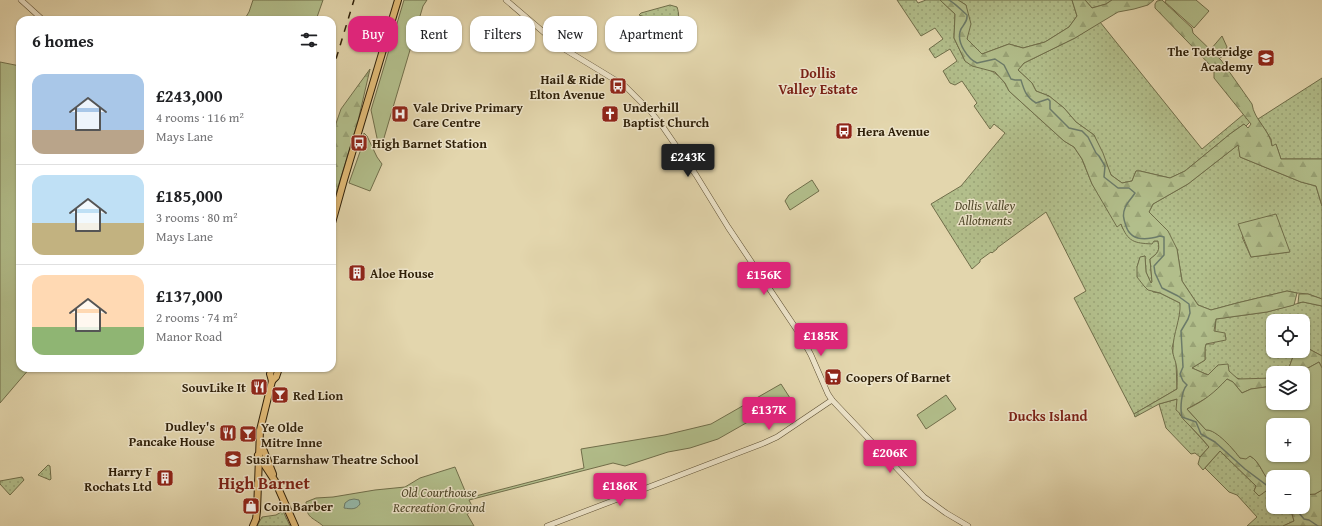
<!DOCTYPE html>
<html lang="en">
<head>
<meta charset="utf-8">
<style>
  :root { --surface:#fff; --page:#f6f6f6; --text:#202124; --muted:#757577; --line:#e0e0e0; --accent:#db2777 }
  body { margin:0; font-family:"Gentium Book Plus",serif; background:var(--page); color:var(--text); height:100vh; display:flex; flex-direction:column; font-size:15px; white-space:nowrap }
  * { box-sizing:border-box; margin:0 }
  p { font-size:13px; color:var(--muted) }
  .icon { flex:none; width:22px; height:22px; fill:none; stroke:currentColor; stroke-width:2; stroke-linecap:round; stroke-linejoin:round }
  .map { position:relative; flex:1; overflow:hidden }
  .side { position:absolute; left:16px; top:16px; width:320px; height:356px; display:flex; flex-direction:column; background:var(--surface); border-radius:12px; box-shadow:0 1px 3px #0004 }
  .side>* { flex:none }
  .guide { position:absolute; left:348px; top:16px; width:380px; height:36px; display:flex; gap:8px }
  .tools { position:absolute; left:1266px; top:314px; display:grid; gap:8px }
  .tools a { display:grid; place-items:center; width:44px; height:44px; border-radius:8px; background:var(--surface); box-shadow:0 1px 3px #0004; font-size:20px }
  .price { position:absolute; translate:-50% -34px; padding:0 9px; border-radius:4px; background:var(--accent); color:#fff; font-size:13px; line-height:26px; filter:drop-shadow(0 1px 2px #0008) }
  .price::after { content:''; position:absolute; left:50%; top:24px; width:12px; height:9px; margin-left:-6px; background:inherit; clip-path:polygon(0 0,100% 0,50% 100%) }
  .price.on { background:#222; color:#fff }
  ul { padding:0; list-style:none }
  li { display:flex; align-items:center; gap:12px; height:100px; padding:0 16px }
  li+li { border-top:1px solid var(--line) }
  li span { display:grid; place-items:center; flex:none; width:112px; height:80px; border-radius:12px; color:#555 }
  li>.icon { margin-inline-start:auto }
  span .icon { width:48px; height:48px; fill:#fffc; stroke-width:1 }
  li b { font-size:17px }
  h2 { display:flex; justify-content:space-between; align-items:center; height:48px; padding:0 16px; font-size:17px }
  .chip { padding:0 14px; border-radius:12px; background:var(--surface); box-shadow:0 1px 3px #0004; font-size:14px; line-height:36px }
  .chip.on { background:var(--accent); color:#fff }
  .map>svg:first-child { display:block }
</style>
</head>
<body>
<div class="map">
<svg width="1322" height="526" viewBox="0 0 1322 526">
  <defs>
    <pattern id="grass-dots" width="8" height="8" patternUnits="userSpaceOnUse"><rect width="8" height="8" fill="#b2be8b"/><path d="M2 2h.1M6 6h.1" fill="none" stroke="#99a376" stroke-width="1.8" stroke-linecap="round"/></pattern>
    <pattern id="forest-firs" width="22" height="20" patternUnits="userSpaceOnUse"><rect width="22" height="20" fill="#b2be8b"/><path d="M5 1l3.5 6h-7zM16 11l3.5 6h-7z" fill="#99a376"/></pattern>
  </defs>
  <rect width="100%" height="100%" fill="#e3d6ad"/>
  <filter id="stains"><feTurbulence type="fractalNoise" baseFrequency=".005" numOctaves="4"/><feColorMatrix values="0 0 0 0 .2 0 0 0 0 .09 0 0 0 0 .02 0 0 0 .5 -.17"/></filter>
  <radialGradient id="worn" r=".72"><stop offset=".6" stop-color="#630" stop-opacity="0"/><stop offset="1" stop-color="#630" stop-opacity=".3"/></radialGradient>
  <g fill="url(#grass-dots)" stroke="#706e4a" fill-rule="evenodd">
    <path d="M897 0H916L918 3 926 0H940L955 14 954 38 965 61C985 69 999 69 1009 91L1064 141 1074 147 1082 159 1092 184 1121 224 1123 229 1154 241H1158C1160 251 1158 253 1150 259L1152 282 1151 284 1146 272 1145 256 1140 258 1137 267 1153 292 1160 293 1180 303 1181 310 1178 326 1172 348 1173 353 1176 362 1177 389 1134 414 1074 298 1086 291 1046 212 997 248V249L992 253 991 252 980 260V262L972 269 931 204 961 186 1005 133 994 124 990 129 974 106 977 103 962 81 955 85 950 83 943 71 957 61 950 49 935 58 929 49 943 39 935 28 921 36Z"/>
    <path d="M958 0H1072L1077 16 1069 27 1045 42 1023 48 1009 44 982 54 967 39 966 5Z"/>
    <path d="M1085 0H1112L1106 4 1092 8Z"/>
    <path d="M670 5 677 7C679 13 680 20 675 25L667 24 639 15 641 13Z"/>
    <path d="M1100 22 1202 149 1244 114 1250 122 1246 126 1244 124 1230 134 1185 171 1170 178 1140 171H1136L1132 181 1122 183 1111 175 1094 135 1076 122 1064 108 1049 96 1036 91 1032 83 1018 70 1024 63 1075 38Z"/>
    <path d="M1322 78V159H1281L1276 145 1272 146 1271 139 1258 119Z"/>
    <path d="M1239 144 1240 157 1301 182 1316 186 1322 206V299L1308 294 1297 293 1287 291 1237 303 1211 310 1198 305 1182 281 1177 249 1149 212 1153 204 1188 184ZM1275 214 1289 252 1251 257 1242 237Z"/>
    <path d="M1303 302 1322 306V356L1309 349 1294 354 1287 373H1273V378C1265 378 1244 382 1237 378 1230 374 1225 369 1218 365L1208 375 1192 368 1205 360V348L1206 344H1214L1216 319 1267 312ZM1273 321H1303V351H1273Z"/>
    <path d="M1177 399 1180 415 1209 447 1200 457 1195 453 1191 454 1166 428 1159 404Z"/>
    <path d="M1220 451 1256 486 1254 491H1265L1273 498V507H1284L1292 514 1294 521 1283 526H1247L1257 517 1237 495 1229 492 1205 468Z"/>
    <path d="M48 465 50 466 51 479 50 480 38 475Z"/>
    <path d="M22 477 24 480 10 495 0 484V481Z"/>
    <path d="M283 511 290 526H257L262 517 276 515Z"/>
  </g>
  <g fill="url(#forest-firs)" stroke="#706e4a">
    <path d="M940 0H958L966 5 971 24 967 39 982 54 1009 44 1023 48 1045 42 1069 27 1077 16 1072 0H1085L1092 8 1106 4 1112 0H1154L1148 5 1134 9 1118 12 1075 38 1024 63 1018 70 1032 83 1036 91 1049 96 1064 108 1076 122 1094 135 1103 153 1111 175 1122 183 1132 181 1136 171H1140L1170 178 1185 171 1230 134 1244 124 1248 128 1251 124 1214 78V69L1155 8V4L1157 1 1162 0 1192 28 1193 33 1221 60 1252 104C1254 120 1270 130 1272 146L1276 144 1281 159H1322V206L1316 186 1301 182 1240 157 1238 145 1188 184 1153 204 1149 212 1168 231 1177 249 1182 281 1198 305 1211 310 1237 303 1287 291 1297 293 1294 305 1267 312 1216 319 1214 331 1225 333 1226 340 1206 344 1205 348V360L1192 368 1208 375 1218 365 1228 364 1229 371 1238 379 1273 378V386L1251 389 1242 393 1233 382 1227 379 1212 395 1187 409 1206 430C1217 429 1234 450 1240 458L1250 456C1261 462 1262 476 1273 484V498L1266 491 1259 496 1254 491 1256 486 1220 451 1203 470 1198 464 1200 457 1209 447C1201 437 1193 429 1184 420 1181 417 1180 412 1176 410L1177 399 1159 404 1135 417 1134 414 1177 389C1177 381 1178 372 1176 364 1175 359 1172 354 1173 349 1173 333 1181 319 1180 303L1160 293 1148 290 1144 286 1137 277V267L1140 257 1145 256 1146 272 1151 283 1152 282 1150 259C1158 253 1160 251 1158 241H1154L1152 244C1134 243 1128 242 1121 224L1117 227 1092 184 1082 159 1074 147 1064 141 1009 91 1005 83 995 72 972 66 965 61 954 38 955 14Z"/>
    <path d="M370 69 358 121 332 207V135L341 109Z"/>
    <path d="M1276 214 1290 252 1251 257 1238 224Z"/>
    <path d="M1299 294H1308L1322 299V306L1303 302 1298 303Z"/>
    <path d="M1309 349 1322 356V368L1319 362 1299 373H1287L1294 354Z"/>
    <path d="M1322 490V526H1283L1294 521 1292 514 1284 507H1303V495L1315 494Z"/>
  </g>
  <g fill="#b2be8b" stroke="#706e4a" fill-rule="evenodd">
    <path d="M253 0H323L316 20H244L249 12Z"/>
    <path d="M404 0H427L423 6 381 148 377 138 371 110Z"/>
    <path d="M1166 0H1196L1209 11 1194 28 1165 2Z"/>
    <path d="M1222 36 1227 47 1221 58 1211 49Z"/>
    <path d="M0 62 20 66V368H30L0 403Z"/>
    <path d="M364 133 367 136 377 157 382 164 370 191 349 183 361 149Z"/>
    <path d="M812 180 819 191 790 210 785 201 789 195Z"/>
    <path d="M1319 362 1322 368V490L1315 494 1303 495V477H1273V484C1262 476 1261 462 1250 456L1246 459 1240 458C1234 450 1216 429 1206 430L1187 409C1204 401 1214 393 1227 379L1233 382 1242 393 1251 389 1273 386V403H1303V373H1299ZM1273 425H1303V455H1273Z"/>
    <path d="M781 384 790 398 718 439 690 448 668 452 625 466 613 463 469 500 474 510 467 514 474 526H323C313 517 306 519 306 502L316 498 333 497 375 490 405 487 420 478 455 467 468 498 584 468 581 449 665 435 711 424Z"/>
    <path d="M946 395 956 409 926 429 917 415Z"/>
  </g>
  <path fill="#95b9aa" stroke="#6c7b69" d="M354 499 359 500 360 504C356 510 351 509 344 508L345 503 349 500Z"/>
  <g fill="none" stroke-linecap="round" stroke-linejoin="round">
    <g stroke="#6c7b69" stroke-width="1.5">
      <path d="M949 0C956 4 961 10 967 15 968 24 961 25 960 32 957 43 968 59 977 63L995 59 1004 65 1011 79 1015 80H1021C1024 90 1026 97 1036 103L1048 99 1050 101V109L1069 128 1082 131 1088 137 1096 153 1099 156 1105 166 1104 177 1118 188H1129L1135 193C1132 198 1127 202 1125 208 1122 215 1124 220 1126 226 1131 242 1147 240 1160 236L1164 237V255L1154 266 1155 273 1162 288 1178 296 1189 304 1190 313 1188 319 1181 331 1183 367 1180 374 1183 381 1187 385C1181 391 1180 409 1182 417L1196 422 1201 434 1215 442 1245 469 1273 490"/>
      <path d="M1294 507 1304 519 1309 520 1318 526"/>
    </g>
    <g stroke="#5b4d31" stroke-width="6">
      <g id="tertiary">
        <path d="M21 0 43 20"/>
        <path d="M506 0 561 47 625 86 651 112 663 127 696 175 728 227 799 333 811 355 828 394 832 400 924 497 946 513 968 526"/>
        <path d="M547 526 764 443 777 437 832 400"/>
      </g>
    </g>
    <g stroke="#2e1f08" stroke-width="8">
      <g id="primary">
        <path d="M332 223 344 180 398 0"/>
        <path d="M272 381 276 377 279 368"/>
        <path d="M260 441 273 474"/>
        <path d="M258 455 275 481 295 526"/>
        <path d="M253 526 256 519 257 511 260 430 272 381 270 374 272 368"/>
      </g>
    </g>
    <use href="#tertiary" stroke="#ede4ca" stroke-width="5"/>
    <use href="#primary" stroke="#e2bb76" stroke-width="6"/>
    <path stroke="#2e1f08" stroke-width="1.5" stroke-dasharray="7 7" stroke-linecap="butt" d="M332 72 354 0"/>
  </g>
  <defs>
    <g id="school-square" transform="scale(0.9)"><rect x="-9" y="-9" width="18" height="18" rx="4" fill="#8f2418" stroke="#ede4ca"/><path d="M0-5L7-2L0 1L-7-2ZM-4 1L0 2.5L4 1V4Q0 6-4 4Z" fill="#fff"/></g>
    <g id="bus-square" transform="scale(0.9)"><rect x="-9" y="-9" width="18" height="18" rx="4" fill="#8f2418" stroke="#ede4ca"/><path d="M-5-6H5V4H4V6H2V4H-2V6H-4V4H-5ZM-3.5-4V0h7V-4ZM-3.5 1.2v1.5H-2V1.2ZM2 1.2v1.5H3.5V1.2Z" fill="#fff"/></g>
    <g id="hospital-square" transform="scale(0.9)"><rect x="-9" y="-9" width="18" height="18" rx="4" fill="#8f2418" stroke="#ede4ca"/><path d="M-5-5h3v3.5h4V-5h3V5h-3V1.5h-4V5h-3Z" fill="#fff"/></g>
    <g id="church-square" transform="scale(0.9)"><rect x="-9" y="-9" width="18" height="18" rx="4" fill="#8f2418" stroke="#ede4ca"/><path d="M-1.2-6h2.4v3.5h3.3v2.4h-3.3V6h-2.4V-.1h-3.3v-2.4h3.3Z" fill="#fff"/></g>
    <g id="building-square" transform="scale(0.9)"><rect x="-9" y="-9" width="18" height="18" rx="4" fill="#8f2418" stroke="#ede4ca"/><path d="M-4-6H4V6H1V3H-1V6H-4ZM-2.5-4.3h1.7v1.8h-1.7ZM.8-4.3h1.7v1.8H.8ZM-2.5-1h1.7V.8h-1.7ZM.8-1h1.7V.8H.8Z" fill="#fff"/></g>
    <g id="supermarket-square" transform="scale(0.9)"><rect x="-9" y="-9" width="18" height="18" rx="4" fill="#8f2418" stroke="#ede4ca"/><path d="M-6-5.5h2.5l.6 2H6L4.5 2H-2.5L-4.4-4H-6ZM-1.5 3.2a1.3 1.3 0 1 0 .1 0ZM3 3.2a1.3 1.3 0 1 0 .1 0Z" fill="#fff"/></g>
    <g id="restaurant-square" transform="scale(0.9)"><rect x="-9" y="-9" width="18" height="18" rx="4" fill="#8f2418" stroke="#ede4ca"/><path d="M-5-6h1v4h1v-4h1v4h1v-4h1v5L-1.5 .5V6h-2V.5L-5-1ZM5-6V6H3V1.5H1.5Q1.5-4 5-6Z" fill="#fff"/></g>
    <g id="bar-square" transform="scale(0.9)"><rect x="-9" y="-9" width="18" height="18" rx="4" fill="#8f2418" stroke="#ede4ca"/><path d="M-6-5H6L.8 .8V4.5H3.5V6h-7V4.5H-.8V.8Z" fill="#fff"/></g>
    <g id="shop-square" transform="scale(0.9)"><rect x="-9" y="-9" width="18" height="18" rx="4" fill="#8f2418" stroke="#ede4ca"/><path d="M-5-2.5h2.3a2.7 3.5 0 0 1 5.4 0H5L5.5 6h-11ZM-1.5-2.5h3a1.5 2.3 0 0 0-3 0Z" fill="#fff"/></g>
  </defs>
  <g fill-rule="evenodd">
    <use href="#school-square" x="1266" y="58"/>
    <use href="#bus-square" x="618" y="86"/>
    <use href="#hospital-square" x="400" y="114"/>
    <use href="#church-square" x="610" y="114"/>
    <use href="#bus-square" x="844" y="131"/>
    <use href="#bus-square" x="359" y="143"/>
    <use href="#building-square" x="357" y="273"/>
    <use href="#supermarket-square" x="833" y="377"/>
    <use href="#restaurant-square" x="259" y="387"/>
    <use href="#bar-square" x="280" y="395"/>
    <use href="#restaurant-square" x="228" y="433"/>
    <use href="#bar-square" x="248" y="434"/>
    <use href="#school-square" x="233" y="459"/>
    <use href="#building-square" x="165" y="478"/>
    <use href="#shop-square" x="251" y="506"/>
  </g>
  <g text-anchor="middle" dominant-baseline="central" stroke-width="3" stroke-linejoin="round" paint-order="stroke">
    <g font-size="13" font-weight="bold" fill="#2e1f08" stroke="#ede4ca" text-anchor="start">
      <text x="1253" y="51" text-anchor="end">The Totteridge<tspan x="1253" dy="15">Academy</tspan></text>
      <text x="605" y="79" text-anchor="end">Hail &amp; Ride<tspan x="605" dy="15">Elton Avenue</tspan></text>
      <text x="413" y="107">Vale Drive Primary<tspan x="413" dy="15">Care Centre</tspan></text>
      <text x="623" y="107">Underhill<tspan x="623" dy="15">Baptist Church</tspan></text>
      <text x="857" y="131">Hera Avenue</text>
      <text x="372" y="143">High Barnet Station</text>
      <text x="370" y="273">Aloe House</text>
      <text x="846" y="377">Coopers Of Barnet</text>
      <text x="246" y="387" text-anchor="end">SouvLike It</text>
      <text x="293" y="395">Red Lion</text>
      <text x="215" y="426" text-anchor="end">Dudley's<tspan x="215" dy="15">Pancake House</tspan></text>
      <text x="261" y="427">Ye Olde<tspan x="261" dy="15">Mitre Inne</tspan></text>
      <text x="246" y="459">Susi Earnshaw Theatre School</text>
      <text x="152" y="471" text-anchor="end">Harry F<tspan x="152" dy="15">Rochats Ltd</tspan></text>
      <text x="264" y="506">Coin Barber</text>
    </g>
    <g font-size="13" font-style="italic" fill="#4f4729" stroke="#ede4ca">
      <text x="985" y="205">Dollis Valley<tspan x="985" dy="15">Allotments</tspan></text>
      <text x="439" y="492">Old Courthouse<tspan x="439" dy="15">Recreation Ground</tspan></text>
    </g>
    <g font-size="14" font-weight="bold" fill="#7a1f14" stroke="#ede4ca">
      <text x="818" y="73">Dollis<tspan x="818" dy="16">Valley Estate</tspan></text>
      <text x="1048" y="416">Ducks Island</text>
    </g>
    <g font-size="17" font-weight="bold" fill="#7a1f14" stroke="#ede4ca">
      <text x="264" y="482">High Barnet</text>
    </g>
  </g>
  <rect width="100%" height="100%" filter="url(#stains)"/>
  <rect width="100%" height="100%" fill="url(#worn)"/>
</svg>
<div class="tools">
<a><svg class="icon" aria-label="locate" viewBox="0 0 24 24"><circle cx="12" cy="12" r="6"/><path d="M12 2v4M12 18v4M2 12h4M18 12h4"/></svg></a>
<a><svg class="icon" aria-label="layers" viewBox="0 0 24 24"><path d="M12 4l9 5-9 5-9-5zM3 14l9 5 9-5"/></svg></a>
<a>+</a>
<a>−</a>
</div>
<b class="price on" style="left:688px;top:178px">£243K</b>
<b class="price" style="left:764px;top:296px">£156K</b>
<b class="price" style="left:821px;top:357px">£185K</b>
<b class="price" style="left:769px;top:431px">£137K</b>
<b class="price" style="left:890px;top:474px">£206K</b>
<b class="price" style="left:620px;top:507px">£186K</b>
<div class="guide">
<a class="chip on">Buy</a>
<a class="chip">Rent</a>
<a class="chip">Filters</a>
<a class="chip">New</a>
<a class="chip">Apartment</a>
</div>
<section class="side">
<h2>6 homes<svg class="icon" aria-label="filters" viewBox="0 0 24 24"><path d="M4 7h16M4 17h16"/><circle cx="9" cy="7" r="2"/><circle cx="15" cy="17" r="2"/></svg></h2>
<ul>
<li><span style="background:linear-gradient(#a9c7e8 70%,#b9a48a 0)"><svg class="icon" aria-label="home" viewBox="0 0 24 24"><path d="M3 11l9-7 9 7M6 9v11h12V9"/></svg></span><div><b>£243,000</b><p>4 rooms · 116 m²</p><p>Mays Lane</p></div></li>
<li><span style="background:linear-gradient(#bfe0f5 60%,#c2b280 0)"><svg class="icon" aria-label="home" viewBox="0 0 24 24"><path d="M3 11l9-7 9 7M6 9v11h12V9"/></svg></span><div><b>£185,000</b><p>3 rooms · 80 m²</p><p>Mays Lane</p></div></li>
<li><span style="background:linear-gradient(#ffd9b3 65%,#8fb573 0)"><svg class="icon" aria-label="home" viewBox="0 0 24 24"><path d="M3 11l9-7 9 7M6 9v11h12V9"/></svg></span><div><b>£137,000</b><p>2 rooms · 74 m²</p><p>Manor Road</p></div></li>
</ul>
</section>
</div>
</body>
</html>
